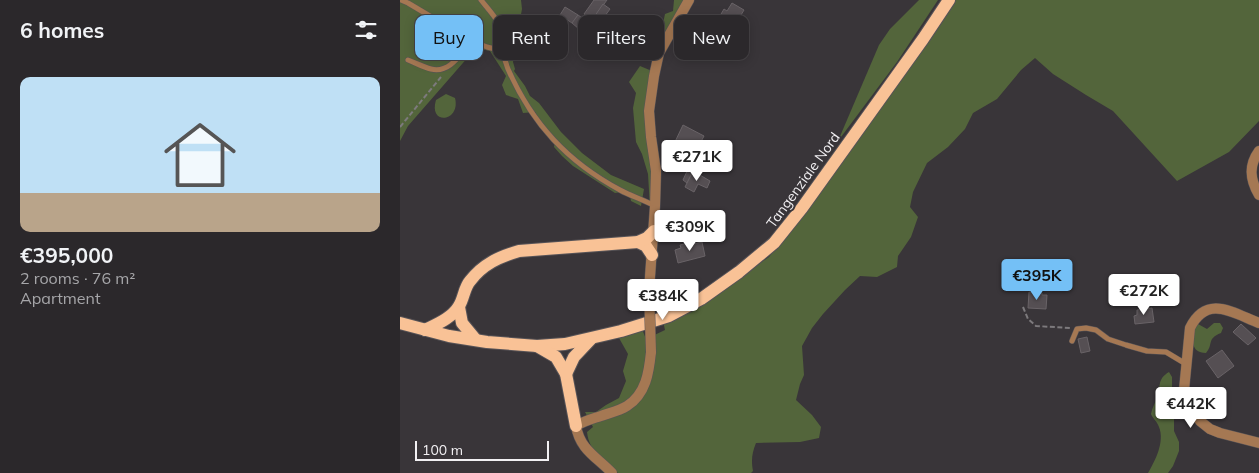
<!DOCTYPE html>
<html lang="en">
<head>
<meta charset="utf-8">
<style>
  :root { --surface:#2b282b; --page:#333033; --text:#f1f3f6; --muted:#a6a6a9; --line:#474447; --accent:#74c0f6 }
  body { margin:0; font-family:Mulish,sans-serif; background:var(--page); color:var(--text); height:100vh; display:flex; flex-direction:column; font-size:19px; white-space:nowrap }
  * { box-sizing:border-box; margin:0 }
  p { font-size:16px; color:var(--muted) }
  .icon { flex:none; width:28px; height:28px; fill:none; stroke:currentColor; stroke-width:2; stroke-linecap:round; stroke-linejoin:round }
  .map { position:relative; flex:1; overflow:hidden }
  .side { display:flex; flex-direction:column; background:var(--surface); width:400px }
  .side>* { flex:none }
  .banner { position:absolute; left:15px; top:15px; width:475px; height:45px; display:flex; gap:10px }
  .scale { position:absolute; left:15px; bottom:12px; width:134px; box-sizing:border-box; padding-left:5px; border:2px solid #f2f0f3; border-top:0; font-size:14px; line-height:18px; white-space:nowrap; color:#f2f0f3; -webkit-text-stroke:4px #393539; paint-order:stroke }
  .price { position:absolute; translate:-50% -42px; padding:0 11px; border-radius:5px; background:#fff; color:#222; font-size:16px; line-height:32px; filter:drop-shadow(0 1px 2px #0008) }
  .price::after { content:''; position:absolute; left:50%; top:30px; width:15px; height:11px; margin-left:-8px; background:inherit; clip-path:polygon(0 0,100% 0,50% 100%) }
  .price.active { background:var(--accent); color:#111 }
  ul { padding:0; list-style:none }
  li { display:grid; align-content:center; gap:10px; height:265px; padding:0 20px }
  li+li { border-top:1px solid var(--line) }
  li span { display:grid; place-items:center; height:155px; border-radius:10px; color:#555 }
  li>.icon { margin-inline-start:auto }
  span .icon { width:90px; height:90px; fill:#fffc; stroke-width:1 }
  li b { font-size:21px }
  h2 { display:flex; justify-content:space-between; align-items:center; height:60px; padding:0 20px; font-size:21px }
  .chip { padding:0 18px; border-radius:10px; background:var(--surface); box-shadow:0 2px 12px #0003,0 0 0 1px var(--line); font-size:18px; line-height:45px }
  .chip.active { background:var(--accent); color:#111 }
  main { display:flex; flex:1; min-height:0 }
  .map>svg:first-child { display:block }
</style>
</head>
<body>
<main>
<section class="side">
<h2>6 homes<svg class="icon" aria-label="filters" viewBox="0 0 24 24"><path d="M4 7h16M4 17h16"/><circle cx="9" cy="7" r="2"/><circle cx="15" cy="17" r="2"/></svg></h2>
<ul>
<li><span style="background:linear-gradient(#bfe0f5 75%,#b9a48a 0)"><svg class="icon" aria-label="home" viewBox="0 0 24 24"><path d="M3 11l9-7 9 7M6 9v11h12V9"/></svg></span><div><b>€395,000</b><p>2 rooms · 76 m²</p><p>Apartment</p></div></li>
</ul>
</section>
<div class="map">
<svg width="859" height="473" viewBox="0 0 859 473">
  <rect width="100%" height="100%" fill="#393539"/>
  <g fill="#53653b">
    <path d="M0 0H121L122 9 117 36 113 62 115 69 114 71 125 86 130 96 139 103 161 132 182 153 211 175 244 189 241 206 231 201 229 191 215 193 173 166 162 156 154 147 155 140 144 127 135 112 123 113 118 99 106 95 102 85 106 76 90 51 76 48 8 126 0 141Z"/>
    <path d="M274 0H286L259 43 265 14 273 11Z"/>
    <path d="M519 0H538L497 62 438 141 479 45 490 29Z"/>
    <path d="M555 0H859V121L829 152 777 181 713 111 686 95 653 74 635 58 621 70 597 99 573 113 565 129 548 147 527 163 513 192 510 207 518 217 511 237 498 256 497 267 477 277 460 276 445 290 423 314 412 328 402 346 404 375 400 384 396 400 412 415 421 427 419 438 400 442 356 443C352 453 351 460 353 471L351 473H218C204 460 189 452 187 432L193 427 185 412H196L206 405 219 398 226 381 223 371 228 354 219 338 242 329 246 339 265 330 263 321 334 281 369 257 423 186Z"/>
    <path d="M240 66 252 71 253 168 250 208 248 174 242 154 236 142 233 108 236 93 229 82Z"/>
    <path d="M46 94 55 98C61 122 28 126 36 100Z"/>
    <path d="M814 323H820L823 328 821 333C806 339 814 344 806 353 790 352 793 341 793 328L798 324 807 329Z"/>
    <path d="M769 372 772 377V409L774 417V431L779 442V451L773 466 768 473H748C755 461 765 442 759 427 757 421 753 419 751 414 752 408 755 403 757 398 761 386 757 379 769 372Z"/>
  </g>
  <g fill="#554f53" stroke="#696367">
    <path d="M194 0H207L192 20 184 14Z"/>
    <path d="M332 3 344 10 332 30 317 21 324 9 327 11Z"/>
    <path d="M203 4 210 9 199 24 192 20Z"/>
    <path d="M165 7 178 15 172 23 160 15Z"/>
    <path d="M178 15 185 20 179 29 172 23Z"/>
    <path d="M283 125 304 136 296 151 289 148 287 151 274 144Z"/>
    <path d="M288 169 293 171 287 183 283 180Z"/>
    <path d="M293 171 310 181 307 188 298 184 294 192 285 187Z"/>
    <path d="M302 242 305 256 278 263 275 250 281 248 280 245 288 243 289 245Z"/>
    <path d="M629 292 642 293V295H647L646 309 628 308Z"/>
    <path d="M752 308 754 322 735 324 734 316 737 315V310Z"/>
    <path d="M841 324 856 338 848 345 833 332Z"/>
    <path d="M687 337 690 351 681 353 678 339Z"/>
    <path d="M822 350 834 366 818 378 806 361Z"/>
  </g>
  <g fill="none" stroke-linecap="round" stroke-linejoin="round">
    <g stroke="#575357" stroke-width="6">
      <g id="service">
        <path d="M1 0 8 3 72 41C61 53 50 74 31 69 23 67 16 63 8 60"/>
        <path d="M81 0C89 10 98 19 102 32 104 38 102 45 103 51 104 57 106 64 108 69 132 124 168 162 220 190 231 196 244 200 255 206"/>
        <path d="M72 41 87 47 103 51"/>
        <path d="M672 341 677 329 686 328 696 330 708 339 726 345 747 351 766 352 786 364"/>
      </g>
    </g>
    <g stroke="#575357" stroke-width="11">
      <g id="minor">
        <path d="M859 151C848 166 850 180 859 195"/>
        <path d="M249 291 255 206 256 171 251 137 249 111 254 76 259 53 289 0"/>
        <path d="M859 323C833 313 807 294 790 328L784 390 792 411 800 421 810 429 820 433 859 443"/>
        <path d="M212 473C197 457 180 450 176 426 184 421 192 419 201 416 209 413 219 411 227 406 246 394 249 372 251 352"/>
      </g>
    </g>
    <g stroke="#575357" stroke-width="14">
      <g id="primary">
        <path d="M238 242 246 246 252 255"/>
        <path d="M59 307 62 323 76 340"/>
        <path d="M0 323 49 336 87 342 137 346 165 344 221 331 269 316 301 299 339 272 374 243 402 208 523 39 549 0"/>
        <path d="M25 330C37 324 52 318 59 306 64 298 64 288 70 281 83 264 99 257 119 251L238 242 247 238 254 231"/>
        <path d="M137 346 156 357 166 374 176 426"/>
        <path d="M166 374 174 357 191 339"/>
      </g>
    </g>
    <g stroke="#7d7a7d" stroke-width="2" stroke-dasharray="5 2.5" stroke-linecap="butt">
      <path d="M0 127 41 77"/>
      <path d="M623 307 628 319 636 326 670 328"/>
    </g>
    <use href="#service" stroke="#a57853" stroke-width="5"/>
    <use href="#minor" stroke="#a57853" stroke-width="10"/>
    <use href="#primary" stroke="#f9c296" stroke-width="12"/>
    <g stroke="#575357" stroke-width="11" stroke-linecap="butt">
      <path id="minor-bridge" d="M249 291 251 352"/>
    </g>
    <use href="#minor-bridge" stroke="#a57853" stroke-width="10"/>
  </g>
  <g text-anchor="middle" dominant-baseline="central" stroke-width="4" stroke-linejoin="round" paint-order="stroke">
    <g font-size="14" fill="#f2f0f3" stroke="#393539">
      <text transform="translate(403 180) rotate(-54)">Tangenziale Nord</text>
    </g>
  </g>
</svg>
<div class="scale">100 m</div>
<b class="price" style="left:297px;top:182px">€271K</b>
<b class="price" style="left:290px;top:252px">€309K</b>
<b class="price active" style="left:637px;top:301px">€395K</b>
<b class="price" style="left:744px;top:316px">€272K</b>
<b class="price" style="left:263px;top:321px">€384K</b>
<b class="price" style="left:791px;top:429px">€442K</b>
<div class="banner">
<a class="chip active">Buy</a>
<a class="chip">Rent</a>
<a class="chip">Filters</a>
<a class="chip">New</a>
</div>
</div>
</main>
</body>
</html>
